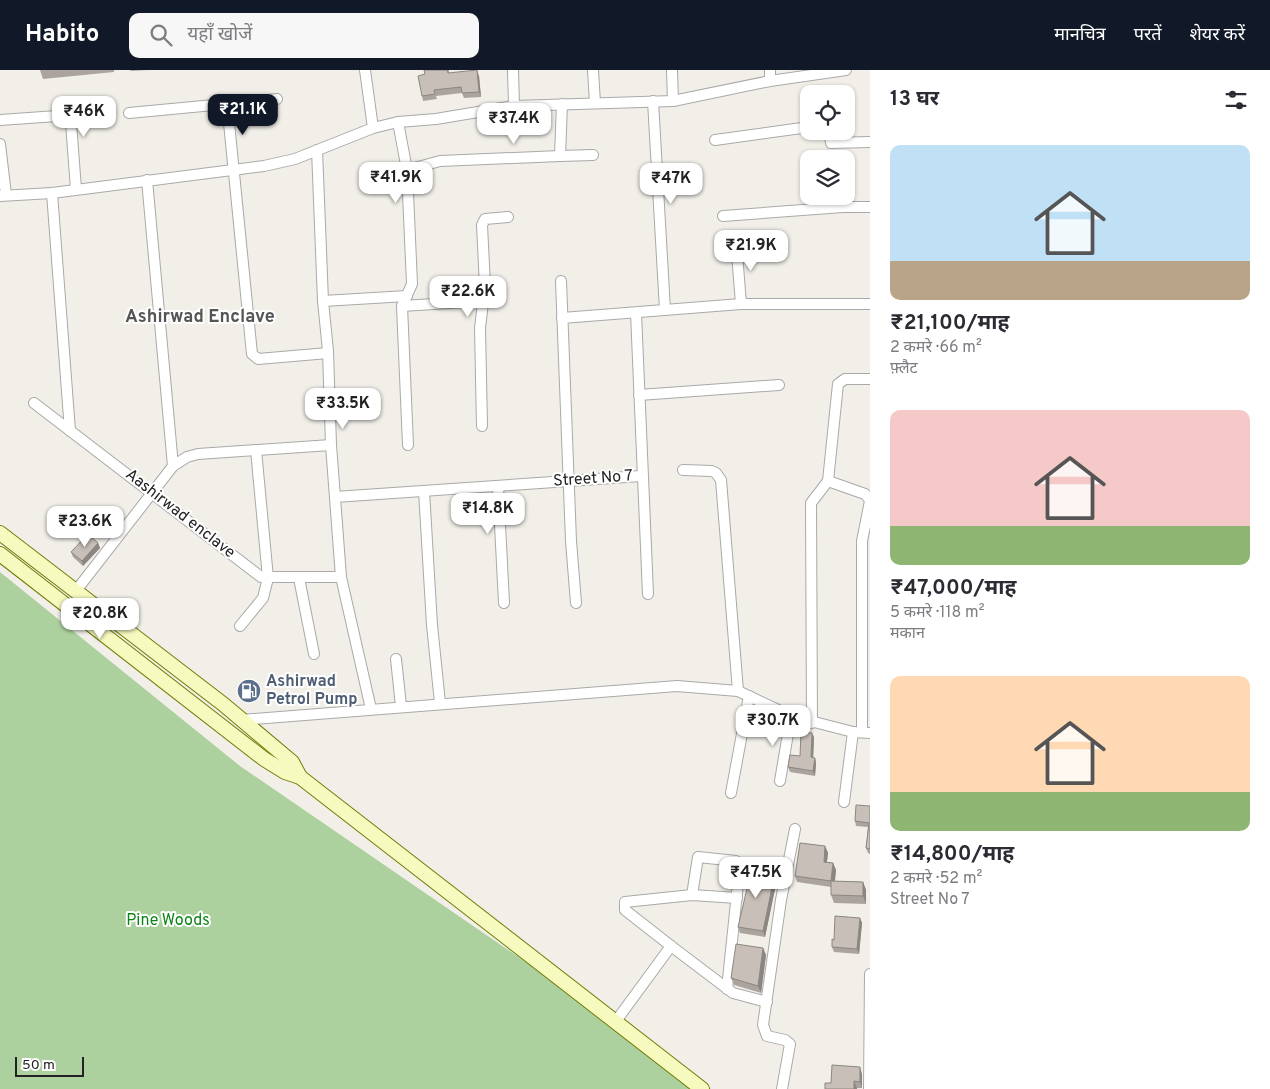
<!DOCTYPE html>
<html lang="hi">
<head>
<meta charset="utf-8">
<style>
  :root { --surface:#fff; --page:#f7f7f7; --text:#2b2b33; --muted:#7c7c81; --accent:#111827 }
  body { margin:0; font-family:Overpass,"Noto Sans Devanagari",sans-serif; background:var(--page); color:var(--text); height:100vh; display:flex; flex-direction:column; font-size:19px; white-space:nowrap }
  * { box-sizing:border-box; margin:0 }
  p { font-size:16px; color:var(--muted) }
  .icon { flex:none; width:28px; height:28px; fill:none; stroke:currentColor; stroke-width:2; stroke-linecap:round; stroke-linejoin:round }
  .map { position:relative; flex:1; overflow:hidden }
  .panel { display:flex; flex-direction:column; background:var(--surface); width:400px }
  .panel>* { flex:none }
  .fabs { position:absolute; left:800px; top:15px; display:grid; gap:10px }
  .fabs a { display:grid; place-items:center; width:55px; height:55px; border-radius:10px; background:var(--surface); box-shadow:0 1px 4px #0004; font-size:25px }
  .scale { position:absolute; left:15px; bottom:12px; width:69px; box-sizing:border-box; padding-left:5px; border:2px solid #222; border-top:0; font-size:14px; line-height:18px; white-space:nowrap; color:#222; -webkit-text-stroke:4px #fff; paint-order:stroke }
  .price { position:absolute; translate:-50% -42px; padding:0 11px; border-radius:10px; background:#fff; color:#222; font-size:16px; line-height:32px; filter:drop-shadow(0 1px 2px #0008) }
  .price::after { content:''; position:absolute; left:50%; top:30px; width:15px; height:11px; margin-left:-8px; background:inherit; clip-path:polygon(0 0,100% 0,50% 100%) }
  .price.active { background:var(--accent); color:#fff }
  ul { padding:0; list-style:none }
  li { display:grid; align-content:center; gap:10px; height:265px; padding:0 20px }
  li span { display:grid; place-items:center; height:155px; border-radius:10px; color:#555 }
  li>.icon { margin-inline-start:auto }
  span .icon { width:90px; height:90px; fill:#fffc; stroke-width:1 }
  li b { font-size:21px }
  h2 { display:flex; justify-content:space-between; align-items:center; height:60px; padding:0 20px; font-size:21px }
  header { display:flex; align-items:center; gap:30px; box-sizing:border-box; height:70px; padding:0 25px; background:var(--accent); color:#fff }
  header strong { font-size:24px }
  nav { display:flex; gap:28px; margin-inline-start:auto; font-size:18px }
  .search { width:350px; height:45px; background:var(--page); display:flex; align-items:center; gap:12px; box-sizing:border-box; padding:0 18px; border-radius:10px; color:var(--muted); font-size:19px }
  main { display:flex; flex:1; min-height:0 }
  .map>svg:first-child { display:block }
</style>
</head>
<body>
<header>
<strong>Habito</strong>
<div class="search"><svg class="icon" aria-label="search" viewBox="0 0 24 24"><circle cx="10" cy="10" r="6"/><path d="M15 15l6 6"/></svg>यहाँ खोजें</div>
<nav><a>मानचित्र</a><a>परतें</a><a>शेयर करें</a></nav>
</header>
<main>
<div class="map">
<svg width="870" height="1019" viewBox="0 0 870 1019">
  <rect width="100%" height="100%" fill="#f2efe9"/>
  <path fill="#add19e" d="M0 502 240 696 711 1019H0Z"/>
  <g fill="none" stroke-linecap="round" stroke-linejoin="round">
    <g stroke="#a9a9a9" stroke-width="12">
      <g id="street">
        <path d="M365 0 373 58"/>
        <path d="M513 0 514 36"/>
        <path d="M593 0 595 33"/>
        <path d="M672 0 673 31"/>
        <path d="M770 0V11"/>
        <path d="M653 31 665 240"/>
        <path d="M227 33 252 284 258 289 328 283"/>
        <path d="M129 43 277 29"/>
        <path d="M0 50 57 46 68 48 71 53 76 119"/>
        <path d="M398 52 407 100 412 214 402 236 408 375"/>
        <path d="M829 61 831 73 870 72"/>
        <path d="M715 70 809 57"/>
        <path d="M0 74 6 125"/>
        <path d="M317 80 323 231 328 281 331 375 341 507 371 639"/>
        <path d="M560 86 593 85"/>
        <path d="M407 100 440 91 560 86 562 34"/>
        <path d="M147 110 173 396"/>
        <path d="M52 123 70 361"/>
        <path d="M0 126 52 123 264 96 295 89 373 58 398 52 436 49 514 36 673 31 770 11 846 0"/>
        <path d="M723 146 843 137H870"/>
        <path d="M736 171 741 234"/>
        <path d="M561 211 571 471 576 533"/>
        <path d="M323 231 407 226"/>
        <path d="M402 236 482 231"/>
        <path d="M636 243 648 524"/>
        <path d="M562 248 741 234H870"/>
        <path d="M639 325 779 315"/>
        <path d="M34 333 261 507H341"/>
        <path d="M482 356 480 258 485 216 482 155 485 149 508 147"/>
        <path d="M683 400 712 401 716 403 721 410 738 621"/>
        <path d="M828 411 865 424 870 430"/>
        <path d="M498 416 504 533"/>
        <path d="M424 421 432 555 440 633"/>
        <path d="M335 427 641 406"/>
        <path d="M299 508 314 584"/>
        <path d="M75 522 173 396 187 387 198 384 331 375"/>
        <path d="M240 556 263 528 268 508 256 380"/>
        <path d="M396 589 401 636"/>
        <path d="M241 650 677 616 738 621 791 646 853 662 870 663"/>
        <path d="M812 653 811 433 828 411 838 314 845 309H870"/>
        <path d="M862 662V471L870 431"/>
        <path d="M780 711 791 646"/>
        <path d="M731 723 749 626"/>
        <path d="M844 732 853 662"/>
        <path d="M692 825 698 787 736 791 740 794 727 919"/>
        <path d="M671 876 625 840V832L692 825 737 828"/>
        <path d="M616 951 671 876 733 923 767 932"/>
        <path d="M782 1019 790 974 785 970 767 966 763 955 781 830 795 759"/>
        <path d="M869 1019 870 904"/>
      </g>
    </g>
    <g stroke="#707d05" stroke-width="16">
      <g id="secondary">
        <path d="M0 463 223 634 292 692 300 707"/>
        <path d="M0 484 264 689 285 702 300 707 702 1019"/>
      </g>
    </g>
    <use href="#street" stroke="#fff" stroke-width="10"/>
    <use href="#secondary" stroke="#f7fabf" stroke-width="14"/>
  </g>
  <g fill="#aba49e">
    <path d="M40 0H114V2L43 9Z"/>
    <path d="M130 0H148L131 1Z"/>
    <path d="M424 0H449V3L479 6 481 27 464 28 462 23 436 26 437 29 423 31 422 26 425 4Z"/>
    <path d="M98 473 100 478 83 496 73 487 71 482Z"/>
    <path d="M814 667 813 688H815L816 693 815 706 790 702 788 697 800 686Z"/>
    <path d="M870 736V784L868 783 866 778 868 757 856 756 855 751Z"/>
    <path d="M825 776 828 783 827 792 833 793 836 800 835 811 863 812 866 820V834L834 833 831 825V817L797 812 795 806Z"/>
    <path d="M764 792 766 798 764 812 775 819 765 867 740 863 738 857Z"/>
    <path d="M860 848 862 853 859 884 834 882 832 877 834 870Z"/>
    <path d="M763 878 766 885 761 923 734 915 731 908Z"/>
    <path d="M862 1004V1018L825 1019 831 1013Z"/>
  </g>
  <g fill="#8b8681">
    <path d="M477 0 479 6 481 27 479 22Z"/>
    <path d="M98 473 100 478 83 496 82 491Z"/>
    <path d="M812 663 814 667 813 692 811 687Z"/>
    <path d="M815 688 816 693 815 706 813 701Z"/>
    <path d="M825 776 828 783 826 798 824 792Z"/>
    <path d="M764 792 766 798 764 817 762 812Z"/>
    <path d="M833 793 836 800 834 817 831 811Z"/>
    <path d="M863 812 866 820V834L863 826Z"/>
    <path d="M773 813 775 819 765 867 763 861Z"/>
    <path d="M860 848 862 853 859 884 857 879Z"/>
    <path d="M763 878 766 885 761 923 758 916Z"/>
    <path d="M860 997 862 1004V1018L860 1012Z"/>
    <path d="M854 1011 857 1018V1019H854Z"/>
  </g>
  <g fill="#c7bfb8" stroke="#8b8681">
    <path d="M424 0H447L448 3 477 0 479 22 462 23 461 17 434 20 435 24 422 26 418 6 425 4Z"/>
    <path d="M88 464 98 473 82 491 71 482Z"/>
    <path d="M801 662 812 663 811 687 815 688 813 701 788 697 790 685 800 686Z"/>
    <path d="M856 735 870 736V779L866 778 869 753 855 751Z"/>
    <path d="M800 773 825 776 824 792 833 793 831 811 795 806Z"/>
    <path d="M751 790 764 792 762 812 773 813 763 861 738 857 749 810Z"/>
    <path d="M831 811 863 812V826L831 825Z"/>
    <path d="M835 846 860 848 857 879 832 877V869L834 870Z"/>
    <path d="M736 874 763 878 758 916 731 908Z"/>
    <path d="M832 995 860 997V1012L854 1011V1019H825V1013H831Z"/>
  </g>
  <defs>
    <g id="fuel-disc" transform="scale(1.25)"><circle r="9.5" fill="#5c6f8a" stroke="#fff"/><path d="M-5.5-6h7V0h2V4h1.3V-2.5L3-4.5l.8-.8L6-3V5H2.5V1h-1V6h-7ZM-4.2-4.7v3.2H.2V-4.7Z" fill="#fff"/></g>
  </defs>
  <g fill-rule="evenodd">
    <use href="#fuel-disc" x="249" y="621"/>
  </g>
  <g text-anchor="middle" dominant-baseline="central" stroke-width="4" stroke-linejoin="round" paint-order="stroke">
    <g font-size="16" fill="#222" stroke="#fff">
      <text transform="translate(593 409) rotate(-4)">Street No 7</text>
      <text transform="translate(180 444) rotate(38)">Aashirwad enclave</text>
    </g>
    <g font-size="16" font-weight="bold" fill="#4e5e75" stroke="#fff" text-anchor="start">
      <text x="266" y="612">Ashirwad<tspan x="266" dy="18">Petrol Pump</tspan></text>
    </g>
    <g font-size="16" fill="#0c8416" stroke="#fff">
      <text x="168" y="851">Pine Woods</text>
    </g>
    <g font-size="18" font-weight="bold" fill="#555" stroke="#fff">
      <text x="200" y="247">Ashirwad Enclave</text>
    </g>
  </g>
</svg>
<div class="fabs">
<a><svg class="icon" aria-label="locate" viewBox="0 0 24 24"><circle cx="12" cy="12" r="6"/><path d="M12 2v4M12 18v4M2 12h4M18 12h4"/></svg></a>
<a><svg class="icon" aria-label="layers" viewBox="0 0 24 24"><path d="M12 4l9 5-9 5-9-5zM3 14l9 5 9-5"/></svg></a>
</div>
<div class="scale">50 m</div>
<b class="price active" style="left:243px;top:66px">₹21.1K</b>
<b class="price" style="left:84px;top:68px">₹46K</b>
<b class="price" style="left:514px;top:75px">₹37.4K</b>
<b class="price" style="left:396px;top:134px">₹41.9K</b>
<b class="price" style="left:671px;top:135px">₹47K</b>
<b class="price" style="left:751px;top:202px">₹21.9K</b>
<b class="price" style="left:468px;top:248px">₹22.6K</b>
<b class="price" style="left:343px;top:360px">₹33.5K</b>
<b class="price" style="left:488px;top:465px">₹14.8K</b>
<b class="price" style="left:85px;top:478px">₹23.6K</b>
<b class="price" style="left:100px;top:570px">₹20.8K</b>
<b class="price" style="left:773px;top:677px">₹30.7K</b>
<b class="price" style="left:756px;top:829px">₹47.5K</b>
</div>
<section class="panel">
<h2>13 घर<svg class="icon" aria-label="filters" viewBox="0 0 24 24"><path d="M4 7h16M4 17h16"/><circle cx="9" cy="7" r="2"/><circle cx="15" cy="17" r="2"/></svg></h2>
<ul>
<li><span style="background:linear-gradient(#bfe0f5 75%,#b9a48a 0)"><svg class="icon" aria-label="home" viewBox="0 0 24 24"><path d="M3 11l9-7 9 7M6 9v11h12V9"/></svg></span><div><b>₹21,100/माह</b><p>2 कमरे · 66 m²</p><p>फ़्लैट</p></div></li>
<li><span style="background:linear-gradient(#f6c9c9 75%,#8fb573 0)"><svg class="icon" aria-label="home" viewBox="0 0 24 24"><path d="M3 11l9-7 9 7M6 9v11h12V9"/></svg></span><div><b>₹47,000/माह</b><p>5 कमरे · 118 m²</p><p>मकान</p></div></li>
<li><span style="background:linear-gradient(#ffd9b3 75%,#8fb573 0)"><svg class="icon" aria-label="home" viewBox="0 0 24 24"><path d="M3 11l9-7 9 7M6 9v11h12V9"/></svg></span><div><b>₹14,800/माह</b><p>2 कमरे · 52 m²</p><p>Street No 7</p></div></li>
</ul>
</section>
</main>
</body>
</html>
